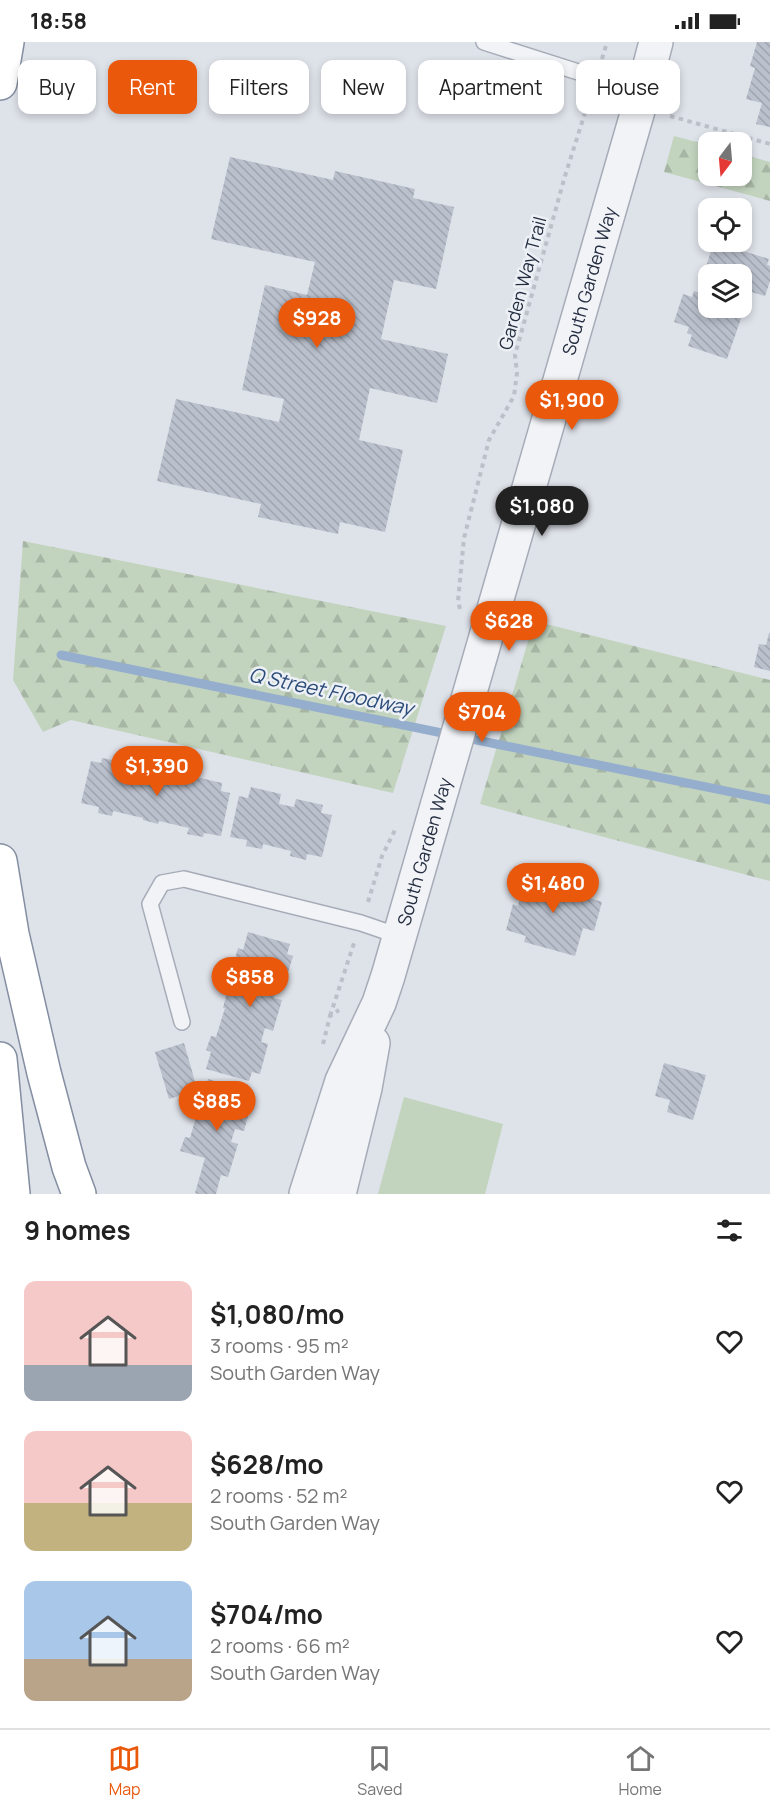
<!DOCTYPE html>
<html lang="en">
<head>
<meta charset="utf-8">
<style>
  :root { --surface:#fff; --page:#f6f6f6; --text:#222; --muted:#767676; --line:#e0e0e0; --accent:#ea580c }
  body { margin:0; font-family:Manrope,sans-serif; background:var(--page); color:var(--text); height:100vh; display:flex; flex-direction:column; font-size:22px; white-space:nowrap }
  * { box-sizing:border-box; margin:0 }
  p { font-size:20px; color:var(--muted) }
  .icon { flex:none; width:33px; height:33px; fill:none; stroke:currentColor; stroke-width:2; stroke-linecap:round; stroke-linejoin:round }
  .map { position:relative; height:1152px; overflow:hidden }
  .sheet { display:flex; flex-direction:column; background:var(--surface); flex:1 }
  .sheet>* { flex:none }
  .top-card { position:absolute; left:18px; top:18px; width:735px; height:54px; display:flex; gap:12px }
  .needle { width:39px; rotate:196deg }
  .tools { position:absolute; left:698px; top:90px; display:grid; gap:12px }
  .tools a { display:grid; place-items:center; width:54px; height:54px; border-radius:12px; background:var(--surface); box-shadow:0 3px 9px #0003; font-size:30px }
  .price { position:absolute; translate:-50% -51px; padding:0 14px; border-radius:21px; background:var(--accent); color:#fff; font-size:20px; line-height:39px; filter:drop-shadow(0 2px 3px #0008) }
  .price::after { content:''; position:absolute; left:50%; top:36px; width:18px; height:14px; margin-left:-9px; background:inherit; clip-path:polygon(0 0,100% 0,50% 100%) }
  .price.on { background:#222; color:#fff }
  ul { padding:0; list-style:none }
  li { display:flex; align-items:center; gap:18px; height:150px; padding:0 24px }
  li span { display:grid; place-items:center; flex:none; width:168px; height:120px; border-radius:12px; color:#555 }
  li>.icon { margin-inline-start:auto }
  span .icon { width:72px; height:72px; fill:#fffc; stroke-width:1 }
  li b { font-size:26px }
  h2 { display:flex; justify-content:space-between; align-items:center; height:72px; padding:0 24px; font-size:26px }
  .tag { padding:0 21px; border-radius:12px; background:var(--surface); box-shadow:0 3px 9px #0003; font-size:21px; line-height:54px }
  .tag.on { background:var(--accent); color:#fff }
  .status { display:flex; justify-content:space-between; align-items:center; height:42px; padding:0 30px; background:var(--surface); direction:ltr }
  .status svg { height:16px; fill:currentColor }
  .dock { display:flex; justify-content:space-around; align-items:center; height:84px; border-top:2px solid var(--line); background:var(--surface); font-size:16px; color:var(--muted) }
  .dock a { display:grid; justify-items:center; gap:3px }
  .dock .on { color:var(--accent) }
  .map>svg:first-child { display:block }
</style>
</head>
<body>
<div class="status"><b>18:58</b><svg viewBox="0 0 49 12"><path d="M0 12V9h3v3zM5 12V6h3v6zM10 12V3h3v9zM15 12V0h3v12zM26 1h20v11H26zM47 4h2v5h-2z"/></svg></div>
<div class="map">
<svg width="770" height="1152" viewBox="0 0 770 1152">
  <defs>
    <pattern id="forest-firs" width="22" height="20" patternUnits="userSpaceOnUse" patternTransform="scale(1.5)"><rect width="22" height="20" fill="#c2d4be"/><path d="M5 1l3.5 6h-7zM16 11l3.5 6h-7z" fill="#a7b6a4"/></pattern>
    <pattern id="building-back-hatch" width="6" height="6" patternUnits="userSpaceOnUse" patternTransform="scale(1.5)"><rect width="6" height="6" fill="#bac0cc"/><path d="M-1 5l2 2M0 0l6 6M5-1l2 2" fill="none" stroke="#a0a5b0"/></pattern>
  </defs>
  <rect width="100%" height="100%" fill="#dee2e9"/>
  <path fill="#c2d4be" d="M404 1055 503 1082 485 1152H378Z"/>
  <g fill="url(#forest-firs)">
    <path d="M674 94 708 103V134H741V112L770 120V159L664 130Z"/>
    <path d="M23 499 446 584 393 751 71 678 43 690 13 638Z"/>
    <path d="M534 579 770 638V839L480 762Z"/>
  </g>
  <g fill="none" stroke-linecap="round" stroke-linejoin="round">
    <path stroke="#95aecd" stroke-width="9" d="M61 613 770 758"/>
  </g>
  <g fill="url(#building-back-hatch)">
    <path d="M757 0H770V85L756 82 762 61 746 57 755 26 750 24Z"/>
    <path d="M230 115 333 138 335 129 415 147 413 156 454 165 436 247 394 238 381 297 448 312 437 361 370 346 359 398 403 408 385 490 340 480 338 492 258 475 261 462 157 439 176 357 279 380 284 357 242 348 265 243 307 253 315 220 211 197Z"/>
    <path d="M714 200 769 217 767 223 770 224V239L765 254 741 247V232H708V236L703 234Z"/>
    <path d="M694 249 708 253V266L745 265 727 317 688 304 692 293 687 291 689 285 674 280 683 252 692 255Z"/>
    <path d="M769 591H770V629L754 625 759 602 766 603Z"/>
    <path d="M102 716 133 722 131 728 146 731 148 723 178 730 177 738 191 741 192 734 222 741 221 749 230 751 221 794 204 791 203 795 187 792 189 786 159 779 158 782 143 778V776L113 769 112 774 98 771 99 765 81 761 91 719 101 721Z"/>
    <path d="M251 745 281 752 279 762 294 765 296 757 323 763 321 771 332 773 322 815 307 812 306 818 290 814 291 809 263 802 262 807 246 804 247 798 230 795 239 754 248 756Z"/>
    <path d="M521 831 584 848 583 854 602 860 594 889 583 886 575 914 524 900 526 894 506 888 513 862 518 864 523 845 517 843Z"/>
    <path d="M248 890 290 902 287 912 293 914 284 944 278 942 274 956 282 958 273 989 265 986 261 1000 268 1002 260 1032 252 1030 249 1039 206 1027 211 1010 206 1008 211 994 216 995 225 966H223L227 950 230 951 238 922 234 920 238 906 243 908Z"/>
    <path d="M184 1001 196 1043 183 1047 185 1052 169 1057 155 1010Z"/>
    <path d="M664 1021 706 1033 693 1078 667 1070 670 1058 655 1054Z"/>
    <path d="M208 1037 247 1048 244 1056 252 1059 244 1089 235 1087 231 1100 238 1102 228 1135 221 1133 216 1152H198L195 1151 205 1116 180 1109 185 1095 190 1096 198 1068 194 1066 198 1052 203 1053Z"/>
  </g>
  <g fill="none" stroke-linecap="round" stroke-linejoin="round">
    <g stroke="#a6acb7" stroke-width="18">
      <g id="service">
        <path d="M484 0 597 36 644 45"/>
        <path d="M182 980 150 862 162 841 184 837 361 881 399 894"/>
      </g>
    </g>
    <g stroke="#a6acb7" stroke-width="36">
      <g id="tertiary">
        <path id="s1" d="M306 1152 342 1039 379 961 388 934 639 65 656 0"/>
        <path d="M339 1152 365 1046 373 1001"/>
      </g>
    </g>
    <g stroke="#848ea1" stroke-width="36">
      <g id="motorway">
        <path d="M0 41 7 0"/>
        <path d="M0 819 12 892 44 1031 69 1125 79 1152"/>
        <path d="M0 1017 13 1152"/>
      </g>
    </g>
    <g stroke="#bcc0c8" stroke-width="4" stroke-dasharray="4.5 4.5" stroke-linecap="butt">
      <path d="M602 17 607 0"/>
      <path d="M670 74 770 102"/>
      <path d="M460 567 458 559 464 496 489 398 514 354 517 331 515 313 565 134 590 55"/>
      <path d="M368 860 382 814 396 786"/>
      <path d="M330 974 354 901"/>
      <path d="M323 1002 330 974 339 968"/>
    </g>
    <use href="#service" stroke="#f1f3f7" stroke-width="15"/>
    <use href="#tertiary" stroke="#f1f3f7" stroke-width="33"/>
    <use href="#motorway" stroke="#fff" stroke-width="33"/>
  </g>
  <g text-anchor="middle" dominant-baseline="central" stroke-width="5" stroke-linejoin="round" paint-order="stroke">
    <g font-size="18" fill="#252e41" stroke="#edf1f6">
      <text stroke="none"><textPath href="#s1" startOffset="957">South Garden Way</textPath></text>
      <text transform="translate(522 241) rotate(-75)">Garden Way Trail</text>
      <text stroke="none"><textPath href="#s1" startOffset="363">South Garden Way</textPath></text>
    </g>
    <g font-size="20" font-style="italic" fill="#2b4b79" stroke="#edf1f6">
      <text transform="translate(331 649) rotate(12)">Q Street Floodway</text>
    </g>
  </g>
</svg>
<div class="tools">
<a><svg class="needle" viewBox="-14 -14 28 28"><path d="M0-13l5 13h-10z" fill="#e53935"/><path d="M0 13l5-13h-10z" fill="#767676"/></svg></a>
<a><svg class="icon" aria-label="locate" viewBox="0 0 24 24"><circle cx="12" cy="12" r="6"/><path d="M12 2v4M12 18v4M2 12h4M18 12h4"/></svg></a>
<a><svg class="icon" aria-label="layers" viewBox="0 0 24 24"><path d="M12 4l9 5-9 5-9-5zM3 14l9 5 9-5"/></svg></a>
</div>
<b class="price" style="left:317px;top:307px">$928</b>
<b class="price" style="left:572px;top:389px">$1,900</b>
<b class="price on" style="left:542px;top:495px">$1,080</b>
<b class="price" style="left:509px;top:610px">$628</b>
<b class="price" style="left:482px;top:701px">$704</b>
<b class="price" style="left:157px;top:755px">$1,390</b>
<b class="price" style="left:553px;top:872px">$1,480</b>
<b class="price" style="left:250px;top:966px">$858</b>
<b class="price" style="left:217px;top:1090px">$885</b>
<div class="top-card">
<a class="tag">Buy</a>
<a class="tag on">Rent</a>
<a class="tag">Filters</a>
<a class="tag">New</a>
<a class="tag">Apartment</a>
<a class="tag">House</a>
</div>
</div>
<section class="sheet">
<h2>9 homes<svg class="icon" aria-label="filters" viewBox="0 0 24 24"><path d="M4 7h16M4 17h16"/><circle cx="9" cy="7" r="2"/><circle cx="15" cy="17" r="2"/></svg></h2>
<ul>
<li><span style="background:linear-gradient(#f6c9c9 70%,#9aa5b1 0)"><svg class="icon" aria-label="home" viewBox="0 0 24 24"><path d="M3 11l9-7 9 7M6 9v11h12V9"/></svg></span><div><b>$1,080/mo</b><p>3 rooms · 95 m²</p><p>South Garden Way</p></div><svg class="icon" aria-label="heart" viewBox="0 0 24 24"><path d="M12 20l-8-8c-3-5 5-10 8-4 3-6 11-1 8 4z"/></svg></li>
<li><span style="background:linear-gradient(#f6c9c9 60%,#c2b280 0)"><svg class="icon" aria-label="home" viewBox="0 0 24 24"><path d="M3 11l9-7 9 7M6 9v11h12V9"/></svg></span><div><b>$628/mo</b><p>2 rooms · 52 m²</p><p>South Garden Way</p></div><svg class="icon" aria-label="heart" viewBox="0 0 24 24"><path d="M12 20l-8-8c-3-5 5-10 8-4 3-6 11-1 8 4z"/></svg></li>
<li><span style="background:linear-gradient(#a9c7e8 65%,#b9a48a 0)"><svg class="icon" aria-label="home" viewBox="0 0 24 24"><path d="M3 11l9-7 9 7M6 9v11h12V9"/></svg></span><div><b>$704/mo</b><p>2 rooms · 66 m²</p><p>South Garden Way</p></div><svg class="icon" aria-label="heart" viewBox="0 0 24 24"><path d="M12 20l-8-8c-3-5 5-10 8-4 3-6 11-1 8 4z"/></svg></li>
</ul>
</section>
<nav class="dock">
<a class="on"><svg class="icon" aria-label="map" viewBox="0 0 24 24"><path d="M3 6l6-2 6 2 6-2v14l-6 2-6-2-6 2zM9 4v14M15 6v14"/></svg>Map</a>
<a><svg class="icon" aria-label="saved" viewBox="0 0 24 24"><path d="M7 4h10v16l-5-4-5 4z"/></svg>Saved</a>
<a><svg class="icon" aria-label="home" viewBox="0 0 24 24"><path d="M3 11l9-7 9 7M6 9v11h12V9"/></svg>Home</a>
</nav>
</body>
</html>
